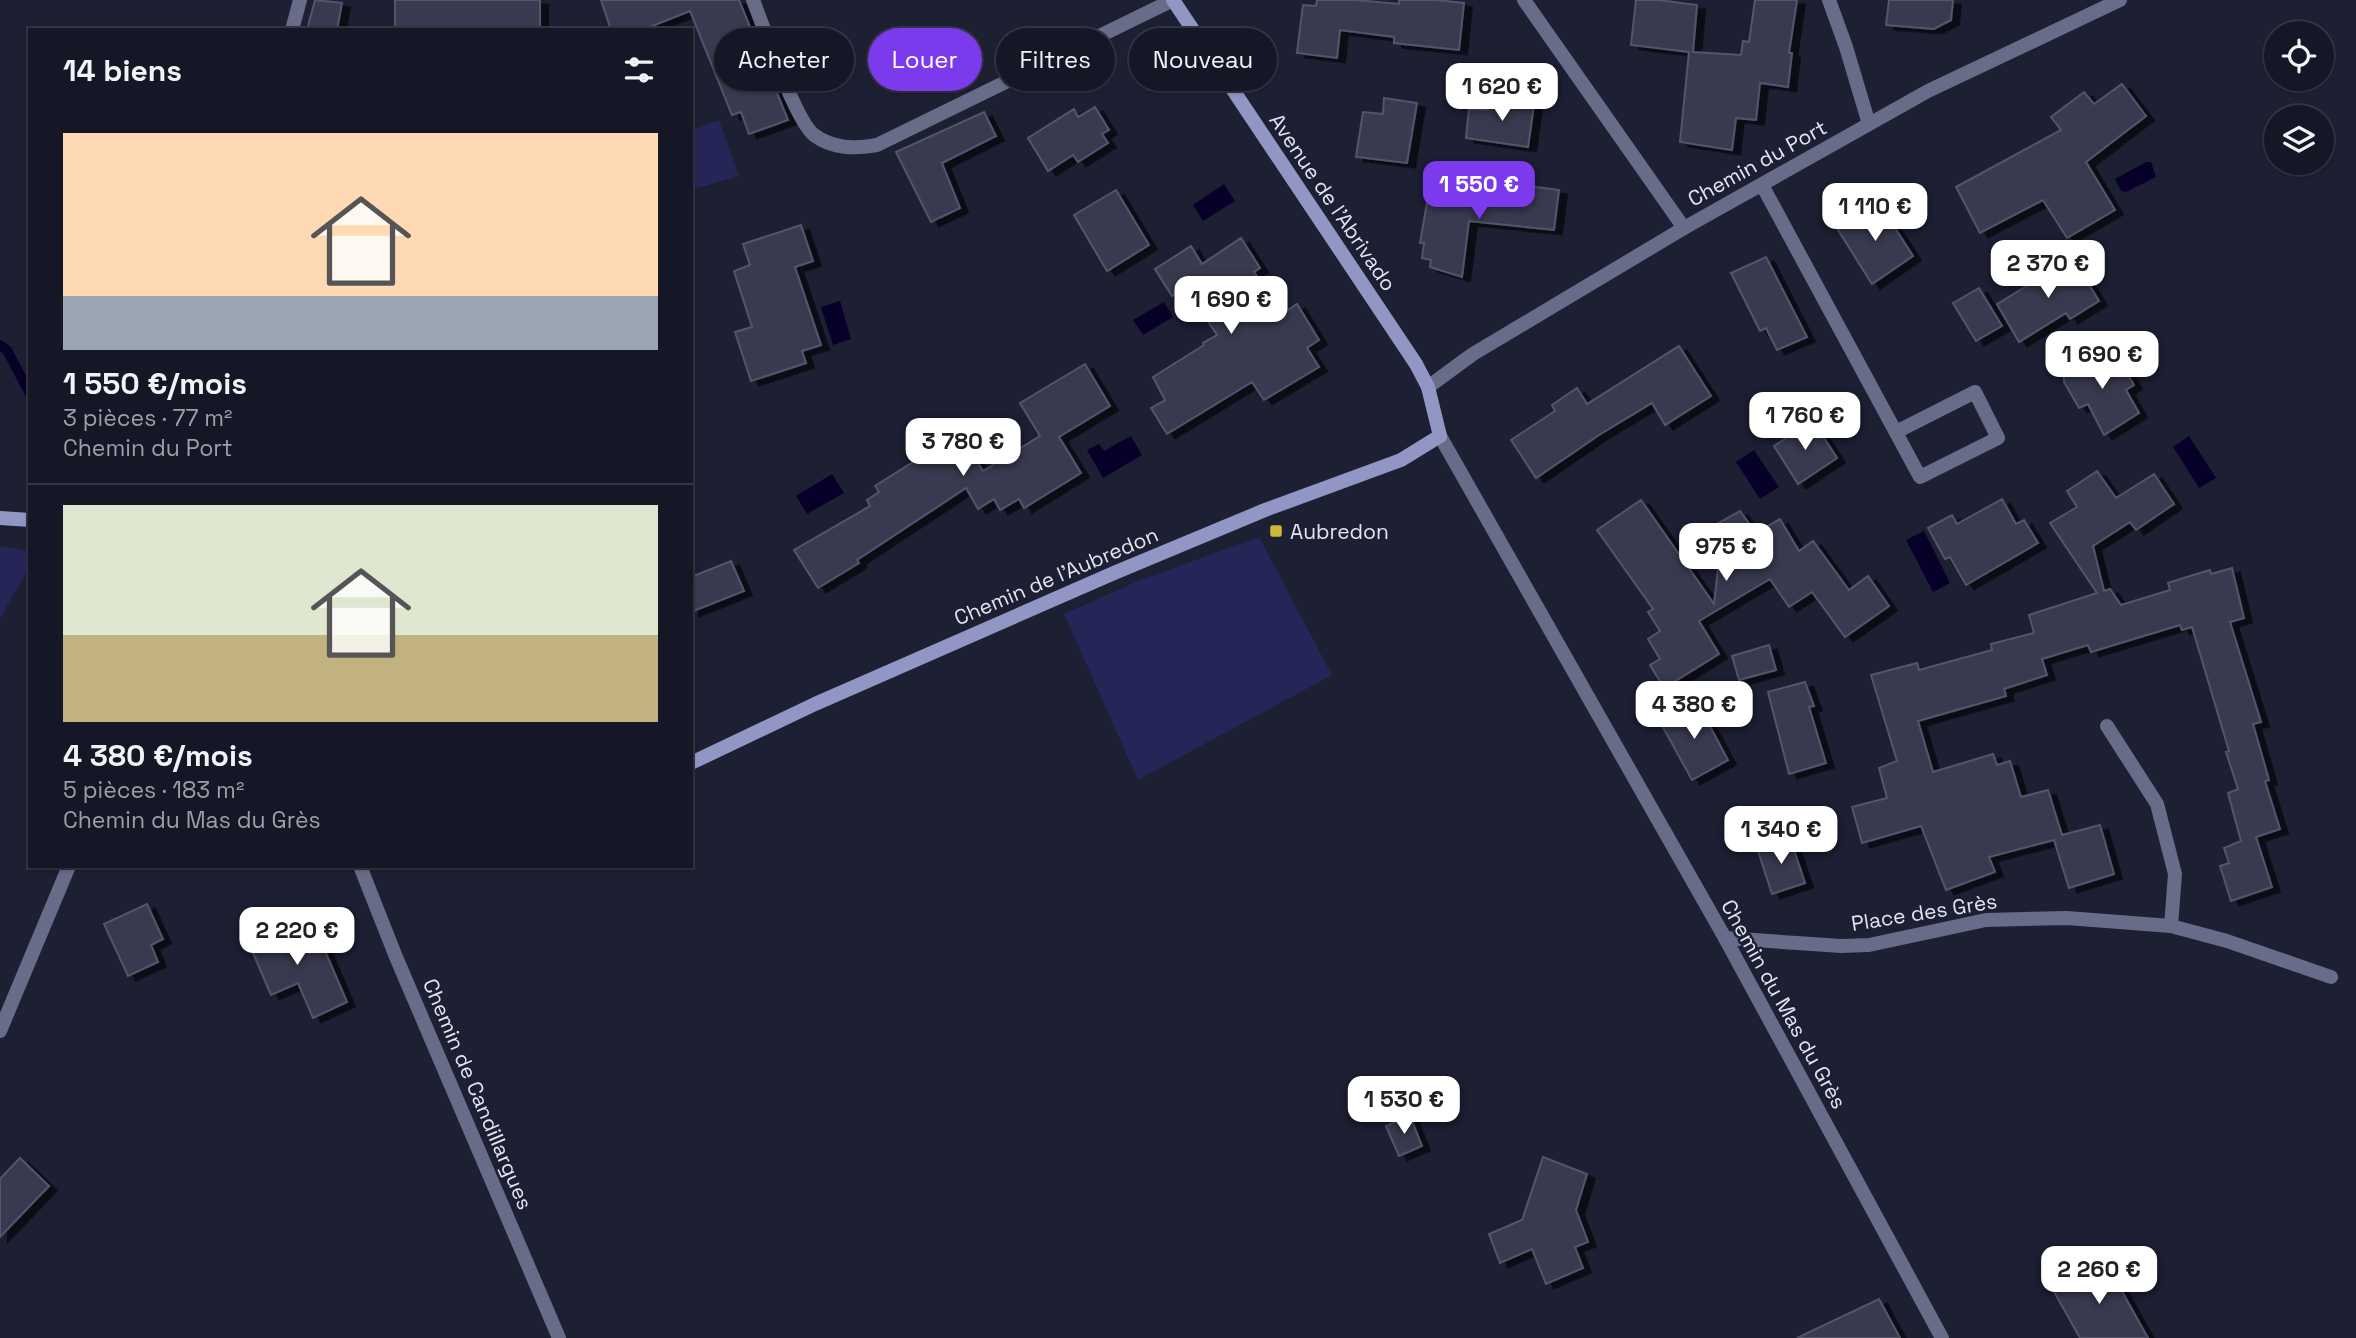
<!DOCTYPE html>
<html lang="fr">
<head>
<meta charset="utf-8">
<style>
  :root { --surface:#161726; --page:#232432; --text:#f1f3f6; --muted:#9e9fa7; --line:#353643; --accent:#7c3aed }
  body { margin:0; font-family:"Space Grotesk",sans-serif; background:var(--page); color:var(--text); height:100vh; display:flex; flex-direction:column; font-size:26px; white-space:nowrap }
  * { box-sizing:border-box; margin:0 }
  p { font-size:23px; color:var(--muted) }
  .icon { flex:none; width:38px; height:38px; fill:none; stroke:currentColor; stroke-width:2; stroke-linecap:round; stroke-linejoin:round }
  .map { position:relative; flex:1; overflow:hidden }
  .drawer { position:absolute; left:28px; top:28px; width:665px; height:840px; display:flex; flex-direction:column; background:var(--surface); border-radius:0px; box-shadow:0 2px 5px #0004,0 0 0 2px var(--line) }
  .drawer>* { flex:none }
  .top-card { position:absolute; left:714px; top:28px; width:665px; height:63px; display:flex; gap:14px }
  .fabs { position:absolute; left:2264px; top:21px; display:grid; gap:14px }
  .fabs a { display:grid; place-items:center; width:70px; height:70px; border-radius:50%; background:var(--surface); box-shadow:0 2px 5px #0004,0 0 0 2px var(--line); font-size:35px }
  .price { position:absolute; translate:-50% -60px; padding:0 16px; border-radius:14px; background:#fff; color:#222; font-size:23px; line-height:46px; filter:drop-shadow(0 2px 4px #0008) }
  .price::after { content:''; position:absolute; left:50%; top:42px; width:21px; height:16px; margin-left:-10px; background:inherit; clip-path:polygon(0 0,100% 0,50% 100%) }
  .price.selected { background:var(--accent); color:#fff }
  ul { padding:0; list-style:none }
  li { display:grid; align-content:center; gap:14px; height:371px; padding:0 35px }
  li+li { border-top:2px solid var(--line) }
  li span { display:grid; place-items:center; height:217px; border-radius:0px; color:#555 }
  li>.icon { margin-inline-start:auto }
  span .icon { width:126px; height:126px; fill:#fffc; stroke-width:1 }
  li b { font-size:30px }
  h2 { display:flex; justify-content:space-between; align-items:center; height:84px; padding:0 35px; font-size:30px }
  .pill { padding:0 24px; border-radius:32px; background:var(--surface); box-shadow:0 2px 5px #0004,0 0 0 2px var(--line); font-size:24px; line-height:63px }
  .pill.selected { background:var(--accent); color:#fff }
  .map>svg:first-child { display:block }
</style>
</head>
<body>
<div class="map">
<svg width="2356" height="1338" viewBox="0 0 2356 1338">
  <defs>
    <filter id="shadow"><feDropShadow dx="8" dy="4.5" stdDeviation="0" flood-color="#0009"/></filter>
  </defs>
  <rect width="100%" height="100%" fill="#1d1f33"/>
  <g fill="#252558">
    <path d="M719 120 739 176 691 190V130Z"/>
    <path d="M1259 537 1332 675 1138 780 1064 614 1138 581Z"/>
    <path d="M0 546 30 551V566L0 618Z"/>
  </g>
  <g fill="#07012a">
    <path d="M2146 162H2151L2156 177 2126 192 2121 191 2115 179Z"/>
    <path d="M1224 184 1235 201 1203 221 1193 205Z"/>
    <path d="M840 301 851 339 833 345 821 307Z"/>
    <path d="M1164 302 1173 317 1143 335 1133 320Z"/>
    <path d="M1131 436 1142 455 1103 478 1087 450 1099 444 1104 451Z"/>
    <path d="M2189 436 2216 478 2199 488 2173 447Z"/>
    <path d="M1754 450 1779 487 1760 499 1736 462Z"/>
    <path d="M832 474 844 493 807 514 796 496Z"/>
    <path d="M1924 531 1950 583 1933 592 1906 540Z"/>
  </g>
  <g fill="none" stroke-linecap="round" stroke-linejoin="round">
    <path stroke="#07012a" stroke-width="10" d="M0 345 7 350 30 394"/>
  </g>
  <g fill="#383a50" stroke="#52556c" stroke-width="2" filter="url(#shadow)">
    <path d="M315 0 342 3 337 30H307Z"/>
    <rect x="395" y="0" width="145" height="30"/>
    <path d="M601 0H739L788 120 749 134 741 112 732 115 690 11 642 30H611Z"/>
    <path d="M1317 0H1356L1399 4V0H1436L1464 3 1459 50 1394 43V37L1340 30 1337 58 1297 53 1303 5 1316 6Z"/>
    <path d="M1636 0H1659L1697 5 1693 52 1741 55 1743 41 1749 42 1755 0H1797L1789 53H1792L1788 87 1760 83 1756 120 1736 118 1732 150 1680 142 1689 52 1631 45Z"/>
    <path d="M1889 0H1953L1951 20 1934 29 1886 25Z"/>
    <path d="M2122 84 2146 116 2086 162 2115 210 2067 238 2043 200 1980 233 1956 187 2061 130 2051 117 2084 92 2094 104Z"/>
    <path d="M1384 98 1417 103 1407 163 1356 157 1363 112 1383 114Z"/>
    <path d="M1488 100 1534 105 1528 147 1466 138 1469 109 1488 110Z"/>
    <path d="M1095 107 1109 130 1102 134 1108 143 1078 162 1073 155 1048 171 1028 138 1074 109 1078 117Z"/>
    <path d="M984 112 996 136 942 163 960 208 931 222 896 152Z"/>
    <path d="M1521 185 1559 190 1554 230 1469 221 1462 277 1430 267 1431 260 1422 258 1424 243H1420L1429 191 1519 198Z"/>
    <path d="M1116 190 1149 245 1107 271 1074 215Z"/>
    <path d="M1879 203 1913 256 1872 284 1838 230Z"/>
    <path d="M801 225 813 261 795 267 821 345 802 351 806 363 751 381 735 332 752 327 734 271 750 265 743 244Z"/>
    <path d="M1241 238 1260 268 1254 272 1282 314 1297 304 1319 340 1307 348 1319 367 1264 400 1252 382 1167 434 1151 408 1165 400 1153 377 1204 345 1203 343 1217 335 1185 287 1172 296 1155 269 1191 246 1202 264Z"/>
    <path d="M1766 257 1807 337 1777 350 1766 328 1760 331 1731 273Z"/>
    <path d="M2073 258 2099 301 2070 319 2066 313 2019 342 1997 304Z"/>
    <path d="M1979 288 2002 326 1976 341 1953 303Z"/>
    <path d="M1679 346 1711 396 1665 425 1652 403 1599 435 1536 478 1511 440 1555 411 1552 405 1577 388 1587 404Z"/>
    <path d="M2092 355 2097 364 2116 355 2134 385 2126 390 2139 413 2104 435 2088 404 2079 408 2064 382V372Z"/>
    <path d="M1085 364 1110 406 1059 437 1081 473 1024 508 1019 499 1000 510 994 499 978 509 966 488 857 560 859 563 818 588 794 550 870 506 867 500 879 492 875 486 959 433 983 471 1040 436 1020 403Z"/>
    <path d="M1813 421 1837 458 1798 484 1774 446Z"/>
    <path d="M2097 471 2116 498 2154 474 2174 504 2136 530 2130 522 2093 546 2104 591 2110 589 2121 605 2170 590 2168 583 2190 576 2210 570 2211 574 2232 568 2244 618 2230 622 2261 722 2253 724 2269 780 2265 781 2280 829 2256 837 2272 887 2231 901 2220 866 2229 863 2224 848 2241 841 2228 793 2238 789 2226 752 2229 751 2192 627 2182 630 2180 625 2091 652 2088 645 2042 659 2047 675 2004 689 2006 696 1918 721 1933 772 1993 754 1997 765 2010 761 2021 797 2048 790 2062 835 2100 825 2114 874 2069 888 2054 840 1989 857 1995 872 1946 890 1921 826 1862 843 1852 807 1887 798 1879 768 1897 761 1871 675 1917 663 1919 670 1992 650 1991 644 2034 633 2029 615 2097 593 2050 523 2077 507 2067 491Z"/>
    <path d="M2002 499 2016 524 2024 520 2038 543 1966 585 1950 557 1945 559 1928 528 1952 515 1957 524Z"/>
    <path d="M1641 500 1714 604 1722 533 1717 524 1740 511 1756 533 1780 519 1799 551 1813 541 1849 590 1868 576 1889 606 1845 637 1812 592 1789 607 1770 579 1699 621 1719 654 1664 688 1650 665 1660 659 1648 639 1660 631 1648 612 1653 609 1597 530Z"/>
    <path d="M731 561 744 591 691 612V577Z"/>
    <path d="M1769 645 1776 670 1739 680 1732 656Z"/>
    <path d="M1805 682 1814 706 1809 707 1826 763 1789 774 1768 692Z"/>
    <path d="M1697 702 1728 760 1692 780 1660 722Z"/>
    <path d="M1790 838 1805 883 1772 894 1758 851Z"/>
    <path d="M147 904 163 939 151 945 158 962 128 976 104 924Z"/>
    <path d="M294 919 309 953 323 946 347 1002 313 1018 298 983 271 995 247 939Z"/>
    <path d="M1410 1116 1422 1146 1399 1156 1386 1126Z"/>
    <path d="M1543 1157 1587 1174 1576 1210 1588 1242 1575 1247 1583 1268 1546 1284 1532 1249 1500 1263 1489 1234 1522 1220Z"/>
    <path d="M20 1158 49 1186 0 1237V1179Z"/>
    <path d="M2105 1261 2148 1338H2080L2053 1290Z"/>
    <path d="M1879 1299 1900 1338H1797Z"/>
  </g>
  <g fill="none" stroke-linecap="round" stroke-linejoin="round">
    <g stroke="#686c89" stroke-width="14">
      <path d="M753 0C764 28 795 120 814 135 833 149 855 149 877 145L1173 0"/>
      <path d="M1524 0 1684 228"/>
      <path d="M1829 0 1846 47 1869 124"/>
      <path d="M292 30 300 0"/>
      <path d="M1762 185 1920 477 1998 438 1975 392 1896 432"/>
      <path d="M1428 387 1473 354 1684 228 1928 91 2120 0"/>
      <path d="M1440 436 1725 938 1942 1338"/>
      <path d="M2107 726 2157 804 2175 874 2171 926"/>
      <path d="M360 866 396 957 559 1338"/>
      <path d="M1725 938 1841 946 1869 945 1986 920 2067 918 2171 926 2227 941 2331 977"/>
      <path d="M0 1031 69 866"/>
    </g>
    <g stroke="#9196c5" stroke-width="14">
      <path d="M0 518 30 520"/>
      <path d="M691 763 815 704 1114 573 1265 510 1401 460 1440 436 1428 387 1416 364 1173 0"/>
    </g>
  </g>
  <rect fill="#ceb838" stroke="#1d1f33" stroke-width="2.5" x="1269" y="524" width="14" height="14" rx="3.5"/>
  <g text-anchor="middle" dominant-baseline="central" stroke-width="5" stroke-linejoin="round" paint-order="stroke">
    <g font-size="21" fill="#e3e5f3" stroke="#1d1f33">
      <text transform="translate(1757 163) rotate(-29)">Chemin du Port</text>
      <text transform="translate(1333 202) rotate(56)">Avenue de l'Abrivado</text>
      <text transform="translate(1056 576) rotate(-23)">Chemin de l'Aubredon</text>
      <text transform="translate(1924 912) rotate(-9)">Place des Grès</text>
      <text transform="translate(1784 1004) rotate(61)">Chemin du Mas du Grès</text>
      <text transform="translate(478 1094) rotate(67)">Chemin de Candillargues</text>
    </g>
    <g font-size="21" fill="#e3e5f3" stroke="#1d1f33" text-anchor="start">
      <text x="1290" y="531">Aubredon</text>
    </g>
  </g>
</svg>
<div class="fabs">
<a><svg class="icon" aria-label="locate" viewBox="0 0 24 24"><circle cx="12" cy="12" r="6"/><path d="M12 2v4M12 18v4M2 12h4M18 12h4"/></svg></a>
<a><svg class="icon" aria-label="layers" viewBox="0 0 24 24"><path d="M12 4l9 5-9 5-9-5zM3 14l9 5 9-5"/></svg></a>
</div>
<b class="price" style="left:1502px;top:123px">1 620 €</b>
<b class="price selected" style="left:1479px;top:221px">1 550 €</b>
<b class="price" style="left:1875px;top:243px">1 110 €</b>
<b class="price" style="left:2048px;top:300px">2 370 €</b>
<b class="price" style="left:1231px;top:336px">1 690 €</b>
<b class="price" style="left:2102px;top:391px">1 690 €</b>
<b class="price" style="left:1805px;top:452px">1 760 €</b>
<b class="price" style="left:963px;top:478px">3 780 €</b>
<b class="price" style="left:1726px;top:583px">975 €</b>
<b class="price" style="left:1694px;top:741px">4 380 €</b>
<b class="price" style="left:1781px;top:866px">1 340 €</b>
<b class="price" style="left:297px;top:967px">2 220 €</b>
<b class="price" style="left:1404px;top:1136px">1 530 €</b>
<b class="price" style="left:2099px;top:1306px">2 260 €</b>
<div class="top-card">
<a class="pill">Acheter</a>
<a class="pill selected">Louer</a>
<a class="pill">Filtres</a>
<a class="pill">Nouveau</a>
</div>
<section class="drawer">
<h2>14 biens<svg class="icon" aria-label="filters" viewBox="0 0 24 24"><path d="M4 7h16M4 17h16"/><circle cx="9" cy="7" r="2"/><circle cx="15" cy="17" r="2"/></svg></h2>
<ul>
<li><span style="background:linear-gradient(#ffd9b3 75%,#9aa5b1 0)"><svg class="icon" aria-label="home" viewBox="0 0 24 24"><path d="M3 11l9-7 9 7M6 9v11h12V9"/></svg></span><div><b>1 550 €/mois</b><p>3 pièces · 77 m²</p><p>Chemin du Port</p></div></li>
<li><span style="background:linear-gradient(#dfe7d0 60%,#c2b280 0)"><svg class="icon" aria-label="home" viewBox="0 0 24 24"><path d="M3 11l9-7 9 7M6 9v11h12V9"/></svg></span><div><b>4 380 €/mois</b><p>5 pièces · 183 m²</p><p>Chemin du Mas du Grès</p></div></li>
</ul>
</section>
</div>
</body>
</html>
